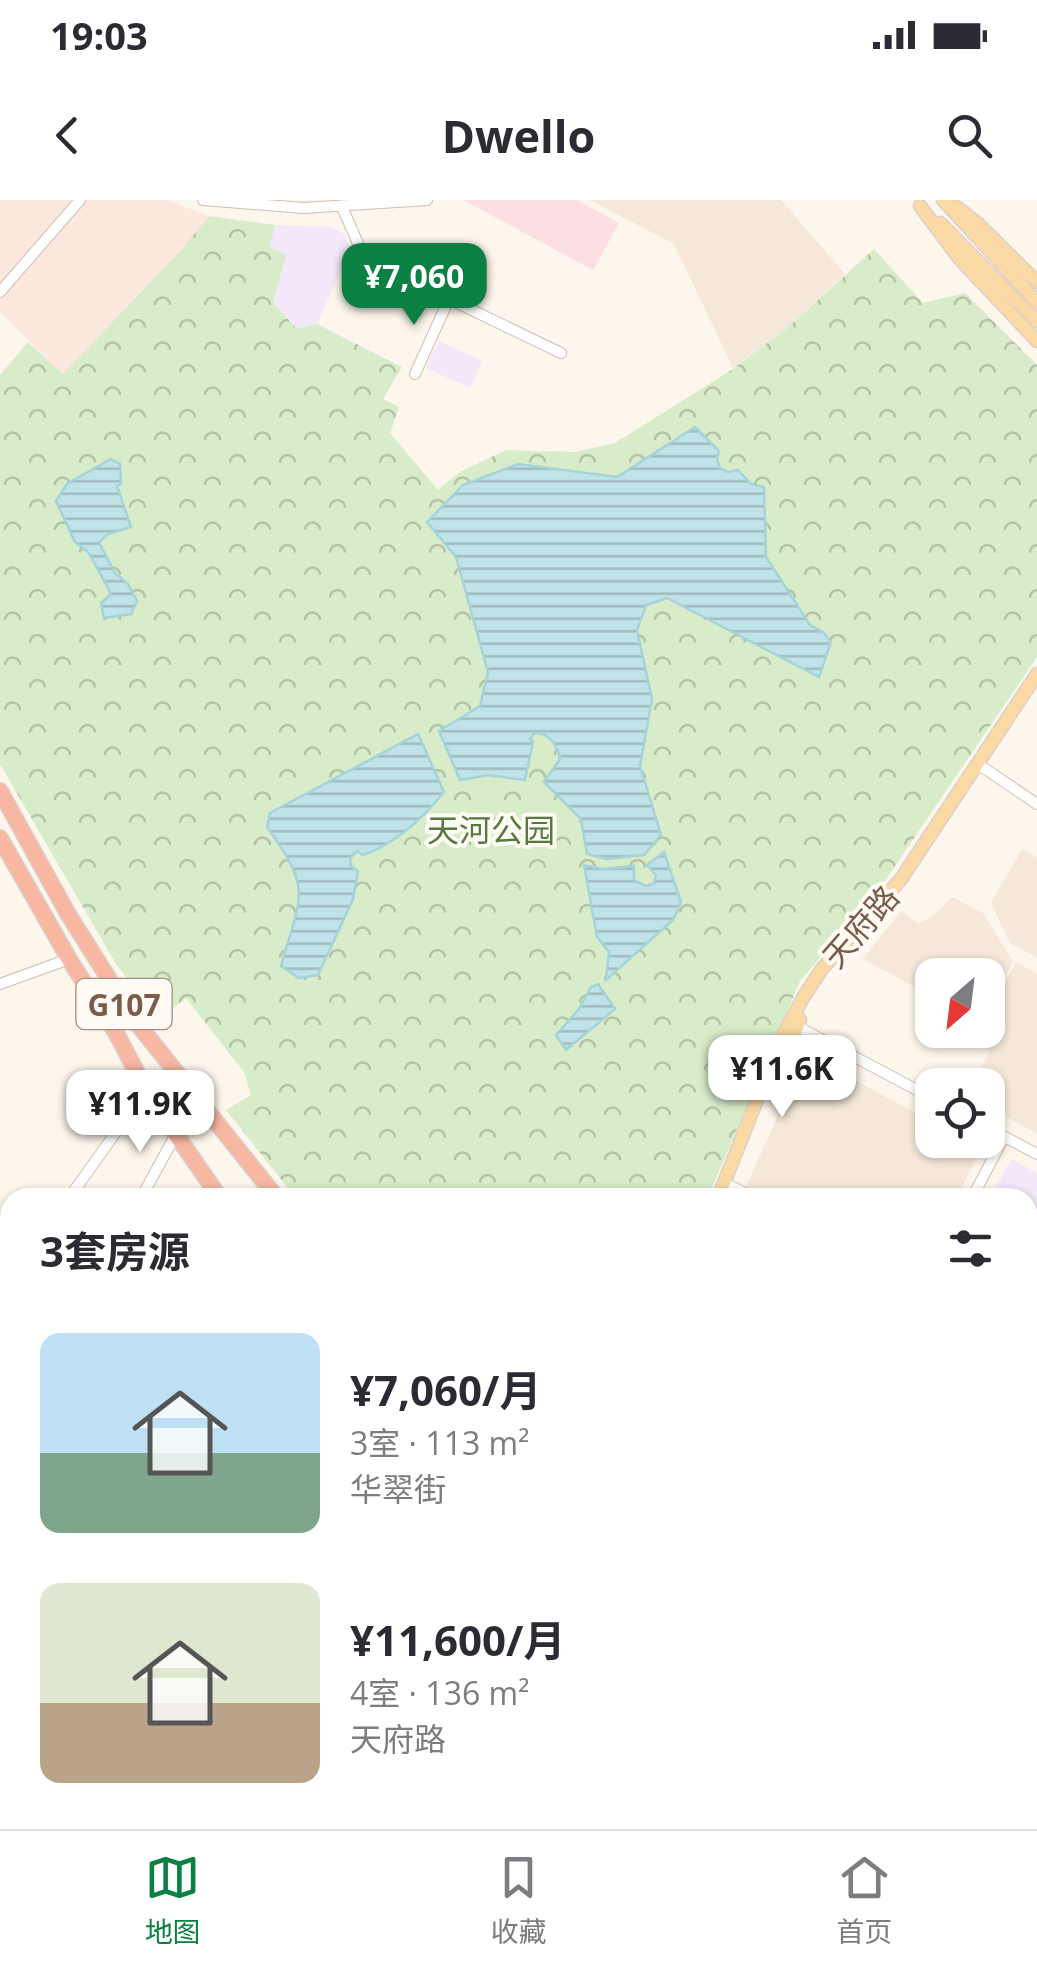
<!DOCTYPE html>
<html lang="zh">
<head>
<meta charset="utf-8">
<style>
  :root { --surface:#fff; --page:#f7f7f7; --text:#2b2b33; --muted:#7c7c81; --line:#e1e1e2; --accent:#0b8043 }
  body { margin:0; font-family:"Open Sans","Noto Sans SC",sans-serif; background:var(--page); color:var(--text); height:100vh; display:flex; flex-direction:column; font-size:38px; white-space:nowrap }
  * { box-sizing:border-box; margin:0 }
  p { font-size:32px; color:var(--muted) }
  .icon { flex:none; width:55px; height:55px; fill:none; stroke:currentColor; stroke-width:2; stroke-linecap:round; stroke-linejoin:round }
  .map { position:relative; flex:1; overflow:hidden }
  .panel { position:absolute; left:0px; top:988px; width:1038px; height:642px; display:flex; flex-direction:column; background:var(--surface); border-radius:30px 30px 0 0; box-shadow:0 2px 8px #0004 }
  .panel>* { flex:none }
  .needle { width:65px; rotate:208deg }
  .tools { position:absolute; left:915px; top:758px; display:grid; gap:20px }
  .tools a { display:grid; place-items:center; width:90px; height:90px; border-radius:20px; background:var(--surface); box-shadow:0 2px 8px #0004; font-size:50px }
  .price { position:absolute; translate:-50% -85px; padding:0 22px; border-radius:20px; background:#fff; color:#222; font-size:32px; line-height:65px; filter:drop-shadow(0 2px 5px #0008) }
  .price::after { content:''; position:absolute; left:50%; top:60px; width:30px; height:22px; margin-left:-15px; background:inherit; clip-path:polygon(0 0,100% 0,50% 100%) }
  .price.active { background:var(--accent); color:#fff }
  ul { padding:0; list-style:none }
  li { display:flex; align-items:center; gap:30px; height:250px; padding:0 40px }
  li span { display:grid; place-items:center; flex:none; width:280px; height:200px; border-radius:20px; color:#555 }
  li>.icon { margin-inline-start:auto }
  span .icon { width:120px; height:120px; fill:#fffc; stroke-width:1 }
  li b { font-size:42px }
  h2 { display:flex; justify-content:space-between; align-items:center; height:120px; padding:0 40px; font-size:42px }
  .status { display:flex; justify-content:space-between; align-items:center; height:70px; padding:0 50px; background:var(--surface); direction:ltr }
  .status svg { height:28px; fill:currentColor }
  header { display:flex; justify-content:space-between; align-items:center; height:130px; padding:0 40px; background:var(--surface); font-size:45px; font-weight:700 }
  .tabs { display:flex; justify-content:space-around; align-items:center; height:140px; border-top:2px solid var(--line); background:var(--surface); font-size:28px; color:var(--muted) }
  .tabs a { display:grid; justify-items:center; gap:5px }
  .tabs .active { color:var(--accent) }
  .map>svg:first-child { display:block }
</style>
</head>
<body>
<div class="status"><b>19:03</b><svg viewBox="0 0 49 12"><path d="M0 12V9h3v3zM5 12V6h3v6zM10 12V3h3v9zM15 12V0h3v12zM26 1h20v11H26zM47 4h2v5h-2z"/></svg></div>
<header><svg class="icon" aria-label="back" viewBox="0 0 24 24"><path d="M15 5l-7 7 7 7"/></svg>Dwello<svg class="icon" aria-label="search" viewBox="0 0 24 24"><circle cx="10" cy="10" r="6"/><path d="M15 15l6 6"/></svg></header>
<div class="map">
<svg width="1037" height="1629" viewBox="0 0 1037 1629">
  <defs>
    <pattern id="park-crowns" width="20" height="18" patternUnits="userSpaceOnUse" patternTransform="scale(2.5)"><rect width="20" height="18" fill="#d8ecc9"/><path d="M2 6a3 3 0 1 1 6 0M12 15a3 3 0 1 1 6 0" fill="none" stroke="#b4c2a5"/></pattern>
    <pattern id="water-rules" width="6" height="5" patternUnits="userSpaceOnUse" patternTransform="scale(2.5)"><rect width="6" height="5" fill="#bfe3e8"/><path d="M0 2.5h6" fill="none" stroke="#a0bbbe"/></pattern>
  </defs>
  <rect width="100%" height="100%" fill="#fdf6ec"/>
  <g fill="#f5e8da">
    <path d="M590 0H781L845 74 786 129 733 168 674 44Z"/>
    <path d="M1022 649 1037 657V758L1010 743 991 703Z"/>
    <path d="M952 697 983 713 1013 761 997 791 988 786V775H967L941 760 922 791 863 759 901 711 919 724 937 713Z"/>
    <path d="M1016 762 1037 774V934L988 907V885H973L990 851 953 830H988V789L999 794Z"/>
    <path d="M806 853 932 922V940H967L982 948 957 997 741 998Z"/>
    <path d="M10 1315V1568L0 1589V1334Z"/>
    <path d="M1028 1316 1037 1322V1377L1028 1390Z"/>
    <path d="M1037 1410V1629L1021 1620H1028V1422Z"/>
    <path d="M323 1620H590L617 1629H316Z"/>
  </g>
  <path fill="#fde8e0" d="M0 0H167L209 16 180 51 63 175 0 112Z"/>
  <g fill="#f3e8fa">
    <path d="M275 25 331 27 343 33 350 50 317 124 297 129 273 103 286 55 270 47Z"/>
    <path d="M439 58 475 75 463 98 427 81Z"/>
    <path d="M439 141 482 161 470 188 426 168Z"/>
    <path d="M1012 959 1037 973V1117L1028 1124V998L990 997Z"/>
    <path d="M27 1620H235L227 1629H23Z"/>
    <path d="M243 1620H302L291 1629H254Z"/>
  </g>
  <path fill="#fbdfe3" d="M463 0H577L619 23 593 70Z"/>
  <path fill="url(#park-crowns)" d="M209 16 275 25 270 47 286 55 273 103 297 129 317 124 402 167 383 199 399 207 390 233 438 290 460 272 506 250 575 252 615 243 733 169 786 129 874 49 923 103 965 93 1037 165V457L878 691 800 781 708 997H295L226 910 251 895 244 872 186 798 159 820 116 764 0 564V175L28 142 63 174 180 51Z"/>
  <g fill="url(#water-rules)" stroke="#a5d3da" stroke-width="2.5">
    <path d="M695 227 719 251 717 259 720 268 728 272 738 270 751 284 764 287 766 357 810 425 823 432 831 442 819 477 667 398 646 405 637 430 652 499 640 566 661 635 644 655 607 659 587 654 581 619 544 582 560 559C557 545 549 532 534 533L530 539 533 542 525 580 488 575 460 580 439 531 480 506 488 472 456 357 427 322 463 285 518 264 617 277Z"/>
    <path d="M111 259 120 264 121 284 117 286 131 327 108 334 99 342 115 373 128 384 137 401 131 414 104 418 101 403 111 394 89 353 75 342 56 301 67 284Z"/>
    <path d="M418 534 444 592C423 618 395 644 363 655L357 651 350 658 351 666 358 671 353 699 318 775 299 778 281 766C301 695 313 690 267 627L270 613Z"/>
    <path d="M664 652 681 702 673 720 606 780 609 752 597 737 584 665 603 669 634 666V680L646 686 654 684 656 675 647 665Z"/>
    <path d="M598 784 615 809 566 850 556 835 579 809 591 787Z"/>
  </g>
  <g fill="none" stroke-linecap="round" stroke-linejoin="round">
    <g stroke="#d1beb0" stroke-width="12">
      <g id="minor">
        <path d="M203 0 304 8 427 0"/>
        <path d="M342 7 364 57 378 68 449 99 561 153"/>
        <path d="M0 92 80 0"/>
        <path d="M415 174 449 99"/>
        <path d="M978 564 1037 604"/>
        <path d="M0 784 69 759"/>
        <path d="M791 823 932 898"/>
        <path d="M988 928 1037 954"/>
        <path d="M731 986 753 997"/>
        <path d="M69 998 146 890"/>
        <path d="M141 998 176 934"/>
        <path d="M972 998 1004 937"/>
        <path d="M0 1089 10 1093"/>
        <path d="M0 1154 10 1144"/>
        <path d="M0 1289 10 1269"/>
        <path d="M1028 1304 1037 1311"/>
        <path d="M1028 1407 1037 1395"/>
        <path d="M0 1620 10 1600"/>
        <path d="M296 1629 306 1620"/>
      </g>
    </g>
    <g stroke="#dad1cd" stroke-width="15">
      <g id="major">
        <path d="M943 0 1037 102"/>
        <path d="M920 6 959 58 1037 141"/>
        <path d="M955 6 978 24 1037 82"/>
        <path d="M940 23 1037 121"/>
        <path d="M773 884 800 820"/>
        <path d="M718 998 781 839 804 796 822 769 901 679 1037 474"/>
      </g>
    </g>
    <g stroke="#dad1cd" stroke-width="18">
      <g id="highway">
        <path d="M0 591 68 714 136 822 277 998"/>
        <path d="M0 638 69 759 116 833 150 897 220 998"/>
        <path d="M840 1620 852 1629"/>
        <path d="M905 1620 917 1629"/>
      </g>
    </g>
    <use href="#minor" stroke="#fff" stroke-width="10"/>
    <use href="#major" stroke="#fbd9a5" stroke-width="12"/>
    <use href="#highway" stroke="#f7b7a3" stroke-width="15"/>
  </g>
  <g text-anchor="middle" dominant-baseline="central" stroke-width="8" stroke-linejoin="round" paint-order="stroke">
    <rect fill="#fffaf3" stroke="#a28b7f" stroke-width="2.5" x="76.5" y="779" width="95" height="50" rx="8"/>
    <g font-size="30" font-weight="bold" fill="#7a5c4d">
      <text x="124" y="804">G107</text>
    </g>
    <g font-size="32" fill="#537a41" stroke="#fffaf3">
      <text x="491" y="629">天河公园</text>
    </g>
    <g font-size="32" fill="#7a5c4d" stroke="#fffaf3">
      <text transform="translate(860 726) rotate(-49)">天府路</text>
    </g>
  </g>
</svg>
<div class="tools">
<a><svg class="needle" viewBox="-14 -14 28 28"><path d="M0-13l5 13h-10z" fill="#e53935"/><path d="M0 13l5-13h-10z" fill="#7c7c81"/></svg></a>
<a><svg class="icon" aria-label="locate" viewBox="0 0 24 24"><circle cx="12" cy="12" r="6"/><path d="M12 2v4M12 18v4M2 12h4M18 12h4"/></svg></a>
</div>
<b class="price active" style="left:414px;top:128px">¥7,060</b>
<b class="price" style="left:782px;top:920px">¥11.6K</b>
<b class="price" style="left:140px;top:955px">¥11.9K</b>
<section class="panel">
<h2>3套房源<svg class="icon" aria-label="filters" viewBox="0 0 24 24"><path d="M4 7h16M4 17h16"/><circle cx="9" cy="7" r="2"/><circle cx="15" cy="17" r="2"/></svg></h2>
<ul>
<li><span style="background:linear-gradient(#bfe0f5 60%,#7fa58c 0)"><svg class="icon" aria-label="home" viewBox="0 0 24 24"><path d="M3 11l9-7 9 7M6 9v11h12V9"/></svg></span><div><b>¥7,060/月</b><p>3室 · 113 m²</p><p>华翠街</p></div></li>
<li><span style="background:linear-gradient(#dfe7d0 60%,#b9a48a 0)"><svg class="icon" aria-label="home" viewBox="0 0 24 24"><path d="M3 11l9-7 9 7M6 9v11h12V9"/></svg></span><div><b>¥11,600/月</b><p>4室 · 136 m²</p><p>天府路</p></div></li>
</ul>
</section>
</div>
<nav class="tabs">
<a class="active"><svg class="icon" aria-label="map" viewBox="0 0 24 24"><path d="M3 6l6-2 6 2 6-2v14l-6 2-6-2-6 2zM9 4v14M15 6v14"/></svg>地图</a>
<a><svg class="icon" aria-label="saved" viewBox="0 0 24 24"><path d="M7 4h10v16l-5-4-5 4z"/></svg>收藏</a>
<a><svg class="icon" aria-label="home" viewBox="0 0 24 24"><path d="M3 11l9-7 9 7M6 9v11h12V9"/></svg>首页</a>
</nav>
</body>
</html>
